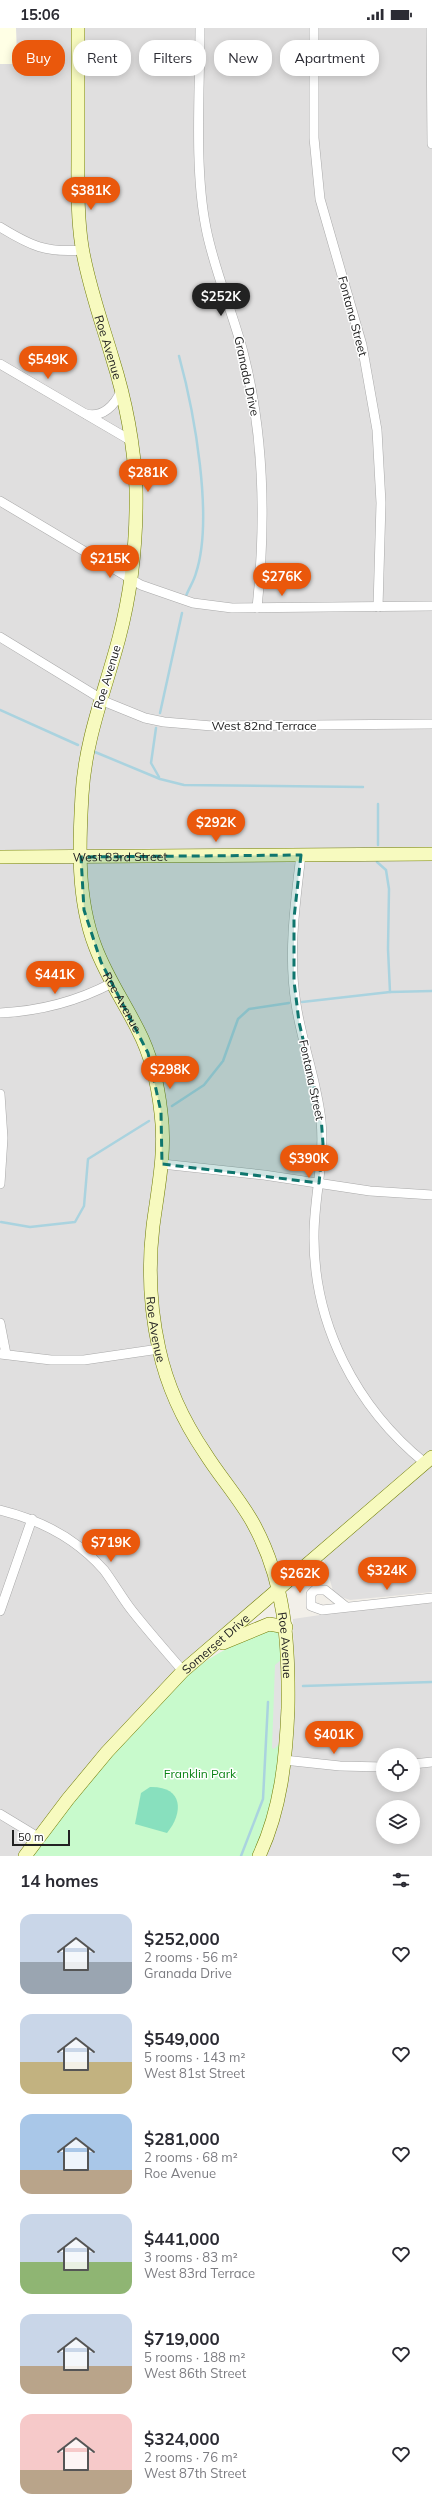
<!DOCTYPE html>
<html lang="en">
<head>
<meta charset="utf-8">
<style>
  :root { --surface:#fff; --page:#f7f7f7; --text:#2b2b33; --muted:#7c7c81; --accent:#ea580c }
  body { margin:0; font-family:Mulish,sans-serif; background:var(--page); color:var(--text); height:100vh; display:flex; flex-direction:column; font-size:15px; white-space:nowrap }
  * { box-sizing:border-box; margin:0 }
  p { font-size:13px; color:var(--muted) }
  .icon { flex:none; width:22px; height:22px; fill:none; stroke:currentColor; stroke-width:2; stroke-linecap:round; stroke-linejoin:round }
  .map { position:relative; height:1828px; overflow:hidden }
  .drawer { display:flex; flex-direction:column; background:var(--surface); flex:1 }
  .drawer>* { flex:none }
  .guide { position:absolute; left:12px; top:12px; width:408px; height:36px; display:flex; gap:8px }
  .buttons { position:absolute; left:376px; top:1720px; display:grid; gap:8px }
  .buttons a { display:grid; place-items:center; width:44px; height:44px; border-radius:50%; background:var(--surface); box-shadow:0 2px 10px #0003; font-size:20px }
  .scale { position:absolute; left:12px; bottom:10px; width:58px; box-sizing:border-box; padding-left:4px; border:2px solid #222; border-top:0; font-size:11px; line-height:14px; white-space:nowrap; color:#222; -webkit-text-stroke:3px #fff; paint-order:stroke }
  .price { position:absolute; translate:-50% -34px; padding:0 9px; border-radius:14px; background:var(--accent); color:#fff; font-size:13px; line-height:26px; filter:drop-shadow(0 1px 2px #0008) }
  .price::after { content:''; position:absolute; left:50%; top:24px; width:12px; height:9px; margin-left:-6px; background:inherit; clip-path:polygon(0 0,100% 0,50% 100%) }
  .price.on { background:#222; color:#fff }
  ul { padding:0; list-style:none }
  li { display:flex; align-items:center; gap:12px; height:100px; padding:0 20px }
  li span { display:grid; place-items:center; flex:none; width:112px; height:80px; border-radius:12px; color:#555 }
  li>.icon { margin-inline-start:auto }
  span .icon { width:48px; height:48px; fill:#fffc; stroke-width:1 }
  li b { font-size:17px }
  h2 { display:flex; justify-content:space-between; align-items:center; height:48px; padding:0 20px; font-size:17px }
  .chip { padding:0 14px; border-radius:16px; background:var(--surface); box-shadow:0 2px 10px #0003; font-size:14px; line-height:36px }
  .chip.on { background:var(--accent); color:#fff }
  .status { display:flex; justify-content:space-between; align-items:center; height:28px; padding:0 20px; background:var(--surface); direction:ltr }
  .status svg { height:11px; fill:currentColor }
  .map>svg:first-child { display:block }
</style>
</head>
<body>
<div class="status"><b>15:06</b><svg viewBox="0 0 49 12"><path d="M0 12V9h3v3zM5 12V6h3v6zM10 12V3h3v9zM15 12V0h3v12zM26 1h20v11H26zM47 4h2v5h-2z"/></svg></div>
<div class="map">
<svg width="432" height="1828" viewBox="0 0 432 1828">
  <rect width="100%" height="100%" fill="#f2efe9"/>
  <g fill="#e0dfdf" fill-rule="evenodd">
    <path d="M16 0H432V820L38 821 0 823V36L17 35Z"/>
    <path d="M432 830V1564L350 1572 341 1569 333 1563 325 1534 317 1521 167 1651 111 1710 60 1770 18 1828H0V834L75 835 106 833Z"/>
    <path d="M432 1575V1828H265L294 1652 293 1591 381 1578ZM383 1727H413V1757H383ZM383 1779H413V1809H383Z"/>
  </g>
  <path fill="#ffffe5" d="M0 0H16L17 36H0Z"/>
  <path fill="#c8facc" d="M278 1602 287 1698 259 1828H25C85 1755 152 1655 238 1615 252 1609 264 1603 278 1602Z"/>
  <path fill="#88e0be" d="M150 1759C183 1758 184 1784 167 1805L135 1796 141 1765Z"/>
  <path fill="#e2e2e2" d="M288 1626 286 1709 274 1721 272 1720 275 1637Z"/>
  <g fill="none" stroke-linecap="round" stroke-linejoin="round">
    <g stroke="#aad3df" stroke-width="2.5">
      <path d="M179 328C194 383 214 490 196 545 194 553 189 560 186 568"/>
      <path d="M0 682 78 717"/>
      <path d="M160 685 182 585"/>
      <path d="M156 700 151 735 159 749"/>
      <path d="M95 724 160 751 184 757 363 759"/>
      <path d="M378 817V776"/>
      <path d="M377 834 386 842 389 861 388 921 390 964 432 963"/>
      <path d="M302 974 390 964"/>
      <path d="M172 1078 204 1057 223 1033 238 991 249 981 289 975"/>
      <path d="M1 1194 30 1199 75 1194 84 1178 88 1131 149 1093"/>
      <path d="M303 1658 432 1654"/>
      <path d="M241 1828 263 1771 268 1674"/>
    </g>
    <g stroke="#a9a9a9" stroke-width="10">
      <g id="street">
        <path d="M200 0C200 62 194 140 206 200 214 242 232 282 243 324 265 409 266 494 257 580"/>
        <path d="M314 0V110L320 171 362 317 377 402 381 475 378 579"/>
        <path d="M431 0 432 116"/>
        <path d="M0 199C31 218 46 225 82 222"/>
        <path d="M0 336 130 412"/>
        <path d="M86 386C103 390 115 377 121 363"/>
        <path d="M0 473 141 557 193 575 232 580 432 578"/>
        <path d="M101 533 120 528 135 519"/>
        <path d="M0 609 108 675 145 690 164 694 212 698 432 696"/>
        <path d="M301 827C295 876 288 927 296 976 302 1016 317 1053 321 1093 325 1132 314 1169 314 1207 313 1296 356 1379 425 1435"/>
        <path d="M0 985C41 983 76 974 112 955"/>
        <path d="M0 1066 3 1110 0 1156"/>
        <path d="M162 1136 264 1147 370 1163 432 1167"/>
        <path d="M0 1295 6 1326"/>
        <path d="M0 1326 51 1332H84L159 1321"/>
        <path d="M0 1482C41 1492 76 1510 104 1542 113 1554 121 1568 130 1580 147 1602 165 1622 183 1643"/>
        <path d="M345 1578 325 1562H315L311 1566V1578L322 1582 432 1570"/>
        <path d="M0 1583 32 1491"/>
        <path d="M284 1732 340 1738 383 1739"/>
        <path d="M413 1736 432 1734"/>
        <path d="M0 1786 38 1809"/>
      </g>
    </g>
    <g stroke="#707d05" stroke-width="14">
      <g id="secondary">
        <path id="s1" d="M78 0C78 41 78 82 78 124 78 155 77 187 82 219 88 256 101 292 112 329 125 370 134 416 136 460 137 511 132 561 119 610 105 663 85 712 82 767 79 817 77 871 95 918 106 948 124 974 138 1002 151 1027 158 1057 161 1085 166 1124 158 1160 153 1198 148 1239 150 1280 159 1321 167 1358 184 1394 205 1425 220 1449 239 1470 253 1495 285 1553 289 1615 288 1680 286 1731 281 1781 259 1828"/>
        <path id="s2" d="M0 829 432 826"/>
        <path d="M223 1615 269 1596 286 1599"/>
        <path id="s3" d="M25 1828 68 1771 107 1724 183 1643 432 1429"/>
      </g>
    </g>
    <use href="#street" stroke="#fff" stroke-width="9"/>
    <use href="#secondary" stroke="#f7fabf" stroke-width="13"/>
  </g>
  <path fill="#0f766e" fill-opacity="0.2" stroke="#0f766e" stroke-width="3" stroke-dasharray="8 5" stroke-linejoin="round" d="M301 827 294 890V953L299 994 321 1088 323 1116 319 1155 162 1136 161 1084 148 1025 101 934 84 882 81 829Z"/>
  <g text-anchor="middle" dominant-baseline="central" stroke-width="3" stroke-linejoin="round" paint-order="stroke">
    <g font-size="12" fill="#222" stroke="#fff">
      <text transform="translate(353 288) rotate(75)">Fontana Street</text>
      <text stroke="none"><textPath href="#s1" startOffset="323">Roe Avenue</textPath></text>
      <text transform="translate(247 348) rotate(78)">Granada Drive</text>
      <text transform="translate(107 649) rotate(-73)">Roe Avenue</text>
      <text x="264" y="697">West 82nd Terrace</text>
      <text stroke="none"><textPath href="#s2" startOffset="120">West 83rd Street</textPath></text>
      <text stroke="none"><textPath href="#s1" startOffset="995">Roe Avenue</textPath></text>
      <text transform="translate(312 1052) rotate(78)">Fontana Street</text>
      <text stroke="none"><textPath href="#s1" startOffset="1331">Roe Avenue</textPath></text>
      <text stroke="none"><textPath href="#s3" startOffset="286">Somerset Drive</textPath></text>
      <text stroke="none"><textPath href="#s1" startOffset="1678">Roe Avenue</textPath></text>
    </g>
    <g font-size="12" fill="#0c8416" stroke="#fff">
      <text x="200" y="1745">Franklin Park</text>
    </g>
  </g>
</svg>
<div class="buttons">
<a><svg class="icon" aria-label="locate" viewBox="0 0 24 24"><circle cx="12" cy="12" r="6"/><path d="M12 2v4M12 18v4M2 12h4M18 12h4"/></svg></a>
<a><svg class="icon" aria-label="layers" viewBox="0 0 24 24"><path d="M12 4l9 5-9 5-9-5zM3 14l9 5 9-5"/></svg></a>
</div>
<div class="scale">50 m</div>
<b class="price" style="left:91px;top:183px">$381K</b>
<b class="price on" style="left:221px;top:289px">$252K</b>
<b class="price" style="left:48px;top:352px">$549K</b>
<b class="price" style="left:148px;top:465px">$281K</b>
<b class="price" style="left:110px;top:551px">$215K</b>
<b class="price" style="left:282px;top:569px">$276K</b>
<b class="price" style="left:216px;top:815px">$292K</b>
<b class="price" style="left:55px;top:967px">$441K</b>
<b class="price" style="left:170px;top:1062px">$298K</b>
<b class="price" style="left:309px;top:1151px">$390K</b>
<b class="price" style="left:111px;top:1535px">$719K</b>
<b class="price" style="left:387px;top:1563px">$324K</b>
<b class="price" style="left:300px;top:1566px">$262K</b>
<b class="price" style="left:334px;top:1727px">$401K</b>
<div class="guide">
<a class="chip on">Buy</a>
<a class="chip">Rent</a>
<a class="chip">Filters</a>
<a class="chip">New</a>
<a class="chip">Apartment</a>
</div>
</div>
<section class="drawer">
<h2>14 homes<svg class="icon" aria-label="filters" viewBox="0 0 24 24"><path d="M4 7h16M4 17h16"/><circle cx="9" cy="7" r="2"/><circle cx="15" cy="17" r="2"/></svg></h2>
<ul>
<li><span style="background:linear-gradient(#c9d6e8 60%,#9aa5b1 0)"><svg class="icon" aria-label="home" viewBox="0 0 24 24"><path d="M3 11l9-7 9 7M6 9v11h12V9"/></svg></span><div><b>$252,000</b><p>2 rooms · 56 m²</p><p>Granada Drive</p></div><svg class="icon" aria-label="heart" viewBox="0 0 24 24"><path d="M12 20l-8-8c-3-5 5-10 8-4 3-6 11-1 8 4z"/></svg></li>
<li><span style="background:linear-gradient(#c9d6e8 60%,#c2b280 0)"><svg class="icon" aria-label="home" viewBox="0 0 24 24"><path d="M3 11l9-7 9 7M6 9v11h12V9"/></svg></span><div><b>$549,000</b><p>5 rooms · 143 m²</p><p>West 81st Street</p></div><svg class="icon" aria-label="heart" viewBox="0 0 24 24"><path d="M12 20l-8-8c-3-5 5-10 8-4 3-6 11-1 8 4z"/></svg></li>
<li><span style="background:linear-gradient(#a9c7e8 70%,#b9a48a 0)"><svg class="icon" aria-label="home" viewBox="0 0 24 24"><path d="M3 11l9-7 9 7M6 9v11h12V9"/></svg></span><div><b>$281,000</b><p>2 rooms · 68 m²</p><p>Roe Avenue</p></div><svg class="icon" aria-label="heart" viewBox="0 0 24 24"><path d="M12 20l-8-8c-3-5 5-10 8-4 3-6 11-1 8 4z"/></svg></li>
<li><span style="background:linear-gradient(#c9d6e8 60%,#8fb573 0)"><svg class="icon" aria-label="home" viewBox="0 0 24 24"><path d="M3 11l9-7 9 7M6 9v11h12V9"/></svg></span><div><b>$441,000</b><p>3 rooms · 83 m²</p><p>West 83rd Terrace</p></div><svg class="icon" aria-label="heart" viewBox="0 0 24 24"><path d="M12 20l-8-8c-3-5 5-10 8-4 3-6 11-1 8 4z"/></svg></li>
<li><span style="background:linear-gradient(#c9d6e8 65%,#b9a48a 0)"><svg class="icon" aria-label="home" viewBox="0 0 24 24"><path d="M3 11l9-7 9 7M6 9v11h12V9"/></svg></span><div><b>$719,000</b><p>5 rooms · 188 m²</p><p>West 86th Street</p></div><svg class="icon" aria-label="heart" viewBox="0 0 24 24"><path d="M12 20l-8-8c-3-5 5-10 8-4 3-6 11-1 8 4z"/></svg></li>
<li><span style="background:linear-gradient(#f6c9c9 70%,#b9a48a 0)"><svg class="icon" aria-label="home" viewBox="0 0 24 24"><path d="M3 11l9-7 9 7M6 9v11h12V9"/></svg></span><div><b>$324,000</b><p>2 rooms · 76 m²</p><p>West 87th Street</p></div><svg class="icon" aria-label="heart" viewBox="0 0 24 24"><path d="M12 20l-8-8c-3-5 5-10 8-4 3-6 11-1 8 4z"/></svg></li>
</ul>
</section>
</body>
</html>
